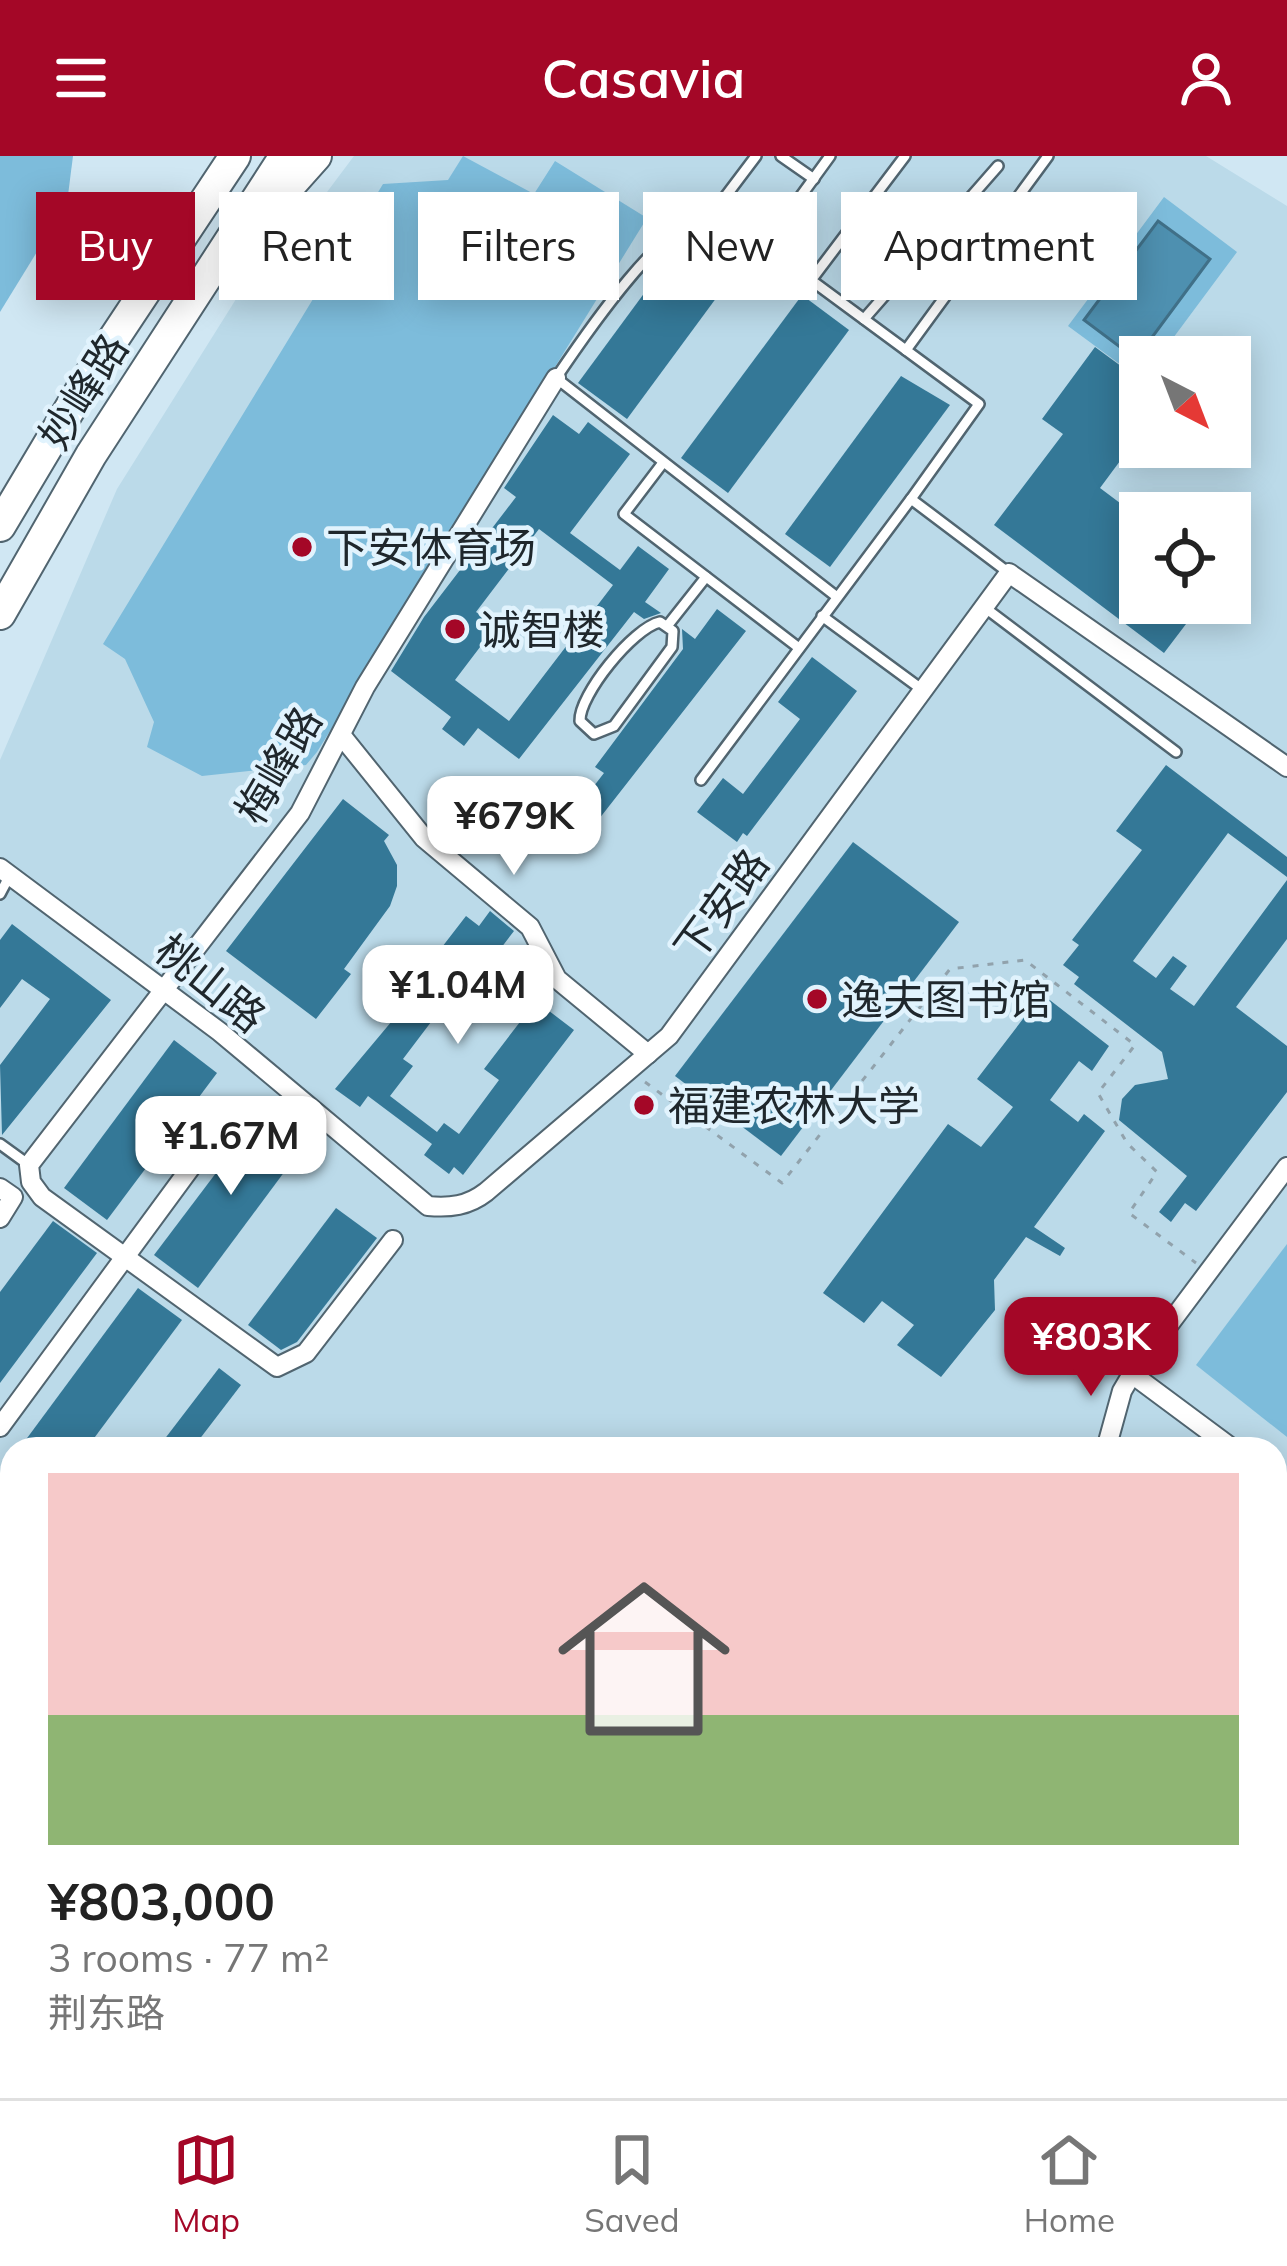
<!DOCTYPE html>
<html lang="en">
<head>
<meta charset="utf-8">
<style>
  :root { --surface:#fff; --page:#f6f6f6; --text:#222; --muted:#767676; --line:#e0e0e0; --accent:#a40727 }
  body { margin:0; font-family:Mulish,"Noto Sans SC",sans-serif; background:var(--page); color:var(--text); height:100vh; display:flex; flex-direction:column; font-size:45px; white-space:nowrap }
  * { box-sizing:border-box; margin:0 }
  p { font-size:39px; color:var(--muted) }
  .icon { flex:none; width:66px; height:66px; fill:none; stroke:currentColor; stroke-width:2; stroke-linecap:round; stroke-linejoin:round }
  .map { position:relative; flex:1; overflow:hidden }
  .panel { position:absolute; left:0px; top:1281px; width:1287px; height:663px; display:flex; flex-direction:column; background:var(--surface); border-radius:36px 36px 0 0; box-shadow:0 6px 30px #0003 }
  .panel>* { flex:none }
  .guide { position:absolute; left:36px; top:36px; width:1215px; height:108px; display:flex; gap:24px }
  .needle { width:78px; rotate:138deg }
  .fabs { position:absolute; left:1119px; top:180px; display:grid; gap:24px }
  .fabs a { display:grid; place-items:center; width:132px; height:132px; border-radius:0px; background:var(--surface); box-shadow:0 6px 30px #0003; font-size:60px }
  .price { position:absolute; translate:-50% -102px; padding:0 27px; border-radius:24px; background:#fff; color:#222; font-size:39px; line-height:78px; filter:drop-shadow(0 3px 6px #0008) }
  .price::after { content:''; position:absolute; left:50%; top:72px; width:36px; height:27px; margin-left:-18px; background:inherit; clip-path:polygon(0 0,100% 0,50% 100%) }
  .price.active { background:var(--accent); color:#fff }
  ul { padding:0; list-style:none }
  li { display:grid; align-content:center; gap:24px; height:636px; padding:0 48px }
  li span { display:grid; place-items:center; height:372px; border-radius:0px; color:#555 }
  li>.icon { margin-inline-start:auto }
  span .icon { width:216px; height:216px; fill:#fffc; stroke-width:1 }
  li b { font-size:51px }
  .tag { padding:0 42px; border-radius:0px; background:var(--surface); box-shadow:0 6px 30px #0003; font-size:42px; line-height:108px }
  .tag.active { background:var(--accent); color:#fff }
  header { display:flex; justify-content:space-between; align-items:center; height:156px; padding:0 48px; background:var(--accent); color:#fff; font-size:54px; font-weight:600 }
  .menu { display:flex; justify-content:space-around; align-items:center; height:168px; border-top:3px solid var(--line); background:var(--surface); font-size:33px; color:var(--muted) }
  .menu a { display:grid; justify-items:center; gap:6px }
  .menu .active { color:var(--accent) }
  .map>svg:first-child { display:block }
</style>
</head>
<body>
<header><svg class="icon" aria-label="menu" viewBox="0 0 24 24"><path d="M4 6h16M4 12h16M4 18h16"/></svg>Casavia<svg class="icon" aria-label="person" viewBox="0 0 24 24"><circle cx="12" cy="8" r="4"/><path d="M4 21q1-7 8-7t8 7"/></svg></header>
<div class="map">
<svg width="1287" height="1942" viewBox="0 0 1287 1942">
  <rect width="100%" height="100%" fill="#d0e7f3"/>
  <path fill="#bbdae9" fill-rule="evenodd" d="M354 0H1206L1287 50V1942L458 1938 460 1932H1275V1293H12V1336L0 1327V604L117 333 275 81 327 36ZM1140 201H1230V291H1140ZM1140 357H1230V447H1140Z"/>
  <g fill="#7dbcdb">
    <path d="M0 0H73L67 47 0 156Z"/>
    <path d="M463 0 534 38 555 5 647 62 317 596 306 609 202 620 147 591 154 566 125 503 103 488 383 28 448 24Z"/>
    <path d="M1164 41 1237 96 1159 201H1140V223L1068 170Z"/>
    <path d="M1287 1088V1281L1196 1209Z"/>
    <path d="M0 1327 12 1336V1932H460L458 1938 465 1942H0Z"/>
  </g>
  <g fill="#4e90b0" stroke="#407088" stroke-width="3">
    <path d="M1158 65 1210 103 1136 203 1084 164Z"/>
    <path d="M1275 1665 1287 1670V1942H1050L1037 1932H1275Z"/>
  </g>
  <g fill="#347897" fill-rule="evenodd">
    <path d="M679 90 728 126 627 263 578 227Z"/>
    <path d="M802 139 849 174 728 337 681 302Z"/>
    <path d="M1095 191 1140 224V278L1100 332 1140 362V447H1202L1164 497 994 369 1063 278 1042 263Z"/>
    <path d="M901 220 950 249 830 411 785 378Z"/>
    <path d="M553 259 579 278 588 266 630 298 570 377 620 414 638 390 669 413 645 446 661 457 644 463 634 456 519 603 478 572 464 590 442 573 451 561 391 515 424 461 516 341 504 332ZM539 373 613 429 509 565 455 524 496 470 476 456Z"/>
    <path d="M717 453 746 475 599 663 580 648 604 617 595 611 683 493 682 473 695 483Z"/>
    <path d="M812 501 857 535 747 680 743 677 737 686 697 656 723 622 743 638 800 563 778 546Z"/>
    <path d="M1166 609 1287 701V721L1228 677 1133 805 1156 822 1173 800 1187 810 1170 833 1194 850 1287 724V783L1236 851 1287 890V936L1196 1055 1185 1047 1171 1066 1159 1056 1187 1020 1119 964 1122 943 1135 929 1168 923 1162 896 1074 828 1079 821 1063 809 1079 789 1072 784 1142 694 1116 675Z"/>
    <path d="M343 643 389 679 384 685 397 709V730L390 750 344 813 351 818 316 863 226 795Z"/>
    <path d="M853 686 959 766 781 1000 675 920Z"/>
    <path d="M490 755 514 775 462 843 453 837 403 903 413 910 390 940 437 976 444 967 459 978 499 924 484 913 536 845 574 874 463 1019 454 1011 449 1018 424 999 432 988 368 940 360 951 335 933 428 822 422 817 466 760 479 770Z"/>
    <path d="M12 768 111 844 2 979 0 909 50 843 22 823 0 852V784Z"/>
    <path d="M1042 838 1109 890 1092 915 1079 905 1050 944 1078 966 1084 958 1105 975 1034 1071 1065 1092 1060 1100 1026 1081 994 1124 995 1154 941 1221 897 1189 914 1169 882 1145 864 1167 823 1137 948 968 981 991 1013 951 977 923Z"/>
    <path d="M174 884 217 917 107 1064 64 1032Z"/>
    <path d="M265 952 308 984 198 1132 154 1099Z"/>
    <path d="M336 1052 377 1082 297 1186 281 1194 248 1169Z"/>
    <path d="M53 1065 97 1097 0 1227V1136Z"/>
    <path d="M138 1132 182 1164 86 1293H19Z"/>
    <path d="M219 1212 241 1229 192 1293H157Z"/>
  </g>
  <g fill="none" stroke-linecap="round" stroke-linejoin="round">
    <g stroke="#516570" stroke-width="14">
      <g id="lane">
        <path d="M781 0 814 23"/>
        <path d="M713 57 756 0"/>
        <path d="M766 88 830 0"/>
        <path d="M812 123 905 0"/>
        <path d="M864 163 998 10"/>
        <path d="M906 194 1048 0"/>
        <path d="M662 308 624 358 799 492"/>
        <path d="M837 441 556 222C583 182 664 61 713 57L731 65 979 248 911 343"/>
        <path d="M984 451 1176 596"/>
        <path d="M822 460 924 535"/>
        <path d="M660 466 673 475 672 491 614 570 594 578 580 565C579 539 633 472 660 466Z"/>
        <path d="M668 469 706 421"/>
        <path d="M701 624 911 343 1009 417"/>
        <path d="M0 738 10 719"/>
        <path d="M0 988 29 1009"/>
      </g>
    </g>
    <g stroke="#516570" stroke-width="22">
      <g id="street">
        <path d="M341 579 424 682 530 771 557 823 648 898"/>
        <path d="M0 712 220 876 428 1050C450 1052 468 1050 486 1036L669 880 1009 417 1287 611"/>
        <path d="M0 1032 13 1041 0 1062"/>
        <path d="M393 1084 306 1197 277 1211 42 1041 31 1026 29 1009 300 657 365 531 556 222"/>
        <path d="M1132 1218 1233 1293"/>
        <path d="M0 1271 230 958"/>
        <path d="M1106 1293 1122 1235 1132 1218 1287 1011"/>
        <path d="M1275 1324 1287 1333"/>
        <path d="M1022 1932 1035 1942"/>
        <path d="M1202 1932 1215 1942"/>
        <path d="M928 1942 931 1932"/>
      </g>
    </g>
    <g stroke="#516570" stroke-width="34">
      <g id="primary">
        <path d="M259 64 316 0"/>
        <path d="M0 370 93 214 235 0"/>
        <path d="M0 458 91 299 285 0"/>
      </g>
    </g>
    <path stroke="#91a2ac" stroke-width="3" stroke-dasharray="6 9" stroke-linecap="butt" d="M645 926 782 1027 950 813 1025 804 1135 889 1098 937 1127 987 1157 1016 1129 1057 1196 1107"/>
    <use href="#lane" stroke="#fff" stroke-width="9"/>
    <use href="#street" stroke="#fff" stroke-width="18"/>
    <use href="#primary" stroke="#fff" stroke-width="30"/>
  </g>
  <g fill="#a40727" stroke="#e1f3fd" stroke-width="4.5">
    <circle cx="302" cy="391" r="12"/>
    <circle cx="455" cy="473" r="12"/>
    <circle cx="817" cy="843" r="12"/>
    <circle cx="644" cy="949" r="12"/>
  </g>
  <g text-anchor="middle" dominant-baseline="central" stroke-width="9" stroke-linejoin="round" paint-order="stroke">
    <g font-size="42" fill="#1f272c" stroke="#e1f3fd">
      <text transform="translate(83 235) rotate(-58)">妙峰路</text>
      <text transform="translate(278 609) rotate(-60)">梅峰路</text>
      <text transform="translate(721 749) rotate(-54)">下安路</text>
      <text transform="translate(211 827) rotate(39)">桃山路</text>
    </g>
    <g font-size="42" fill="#1f272c" stroke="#e1f3fd" text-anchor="start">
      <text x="326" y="391">下安体育场</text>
      <text x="479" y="473">诚智楼</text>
      <text x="841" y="843">逸夫图书馆</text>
      <text x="668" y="949">福建农林大学</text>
    </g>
  </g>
</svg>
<div class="fabs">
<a><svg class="needle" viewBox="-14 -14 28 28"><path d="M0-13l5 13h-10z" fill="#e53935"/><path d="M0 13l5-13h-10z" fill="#767676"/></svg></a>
<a><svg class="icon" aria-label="locate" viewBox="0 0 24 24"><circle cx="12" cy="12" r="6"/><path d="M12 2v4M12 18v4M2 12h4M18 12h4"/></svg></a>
</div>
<b class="price" style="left:514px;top:722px">¥679K</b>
<b class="price" style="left:458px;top:891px">¥1.04M</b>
<b class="price" style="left:231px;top:1042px">¥1.67M</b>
<b class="price active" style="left:1091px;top:1243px">¥803K</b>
<div class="guide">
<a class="tag active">Buy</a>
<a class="tag">Rent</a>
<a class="tag">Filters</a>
<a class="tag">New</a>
<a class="tag">Apartment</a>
</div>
<section class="panel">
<ul>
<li><span style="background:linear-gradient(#f6c9c9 65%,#8fb573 0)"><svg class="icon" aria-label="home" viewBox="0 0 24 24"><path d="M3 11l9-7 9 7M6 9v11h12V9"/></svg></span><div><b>¥803,000</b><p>3 rooms · 77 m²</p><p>荆东路</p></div></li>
</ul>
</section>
</div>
<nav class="menu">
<a class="active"><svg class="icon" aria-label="map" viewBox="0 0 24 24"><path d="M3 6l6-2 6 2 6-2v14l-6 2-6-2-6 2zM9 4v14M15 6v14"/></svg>Map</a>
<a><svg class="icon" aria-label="saved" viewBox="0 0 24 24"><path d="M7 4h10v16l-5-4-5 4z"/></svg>Saved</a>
<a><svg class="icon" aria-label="home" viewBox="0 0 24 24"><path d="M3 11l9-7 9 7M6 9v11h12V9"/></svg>Home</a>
</nav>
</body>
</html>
